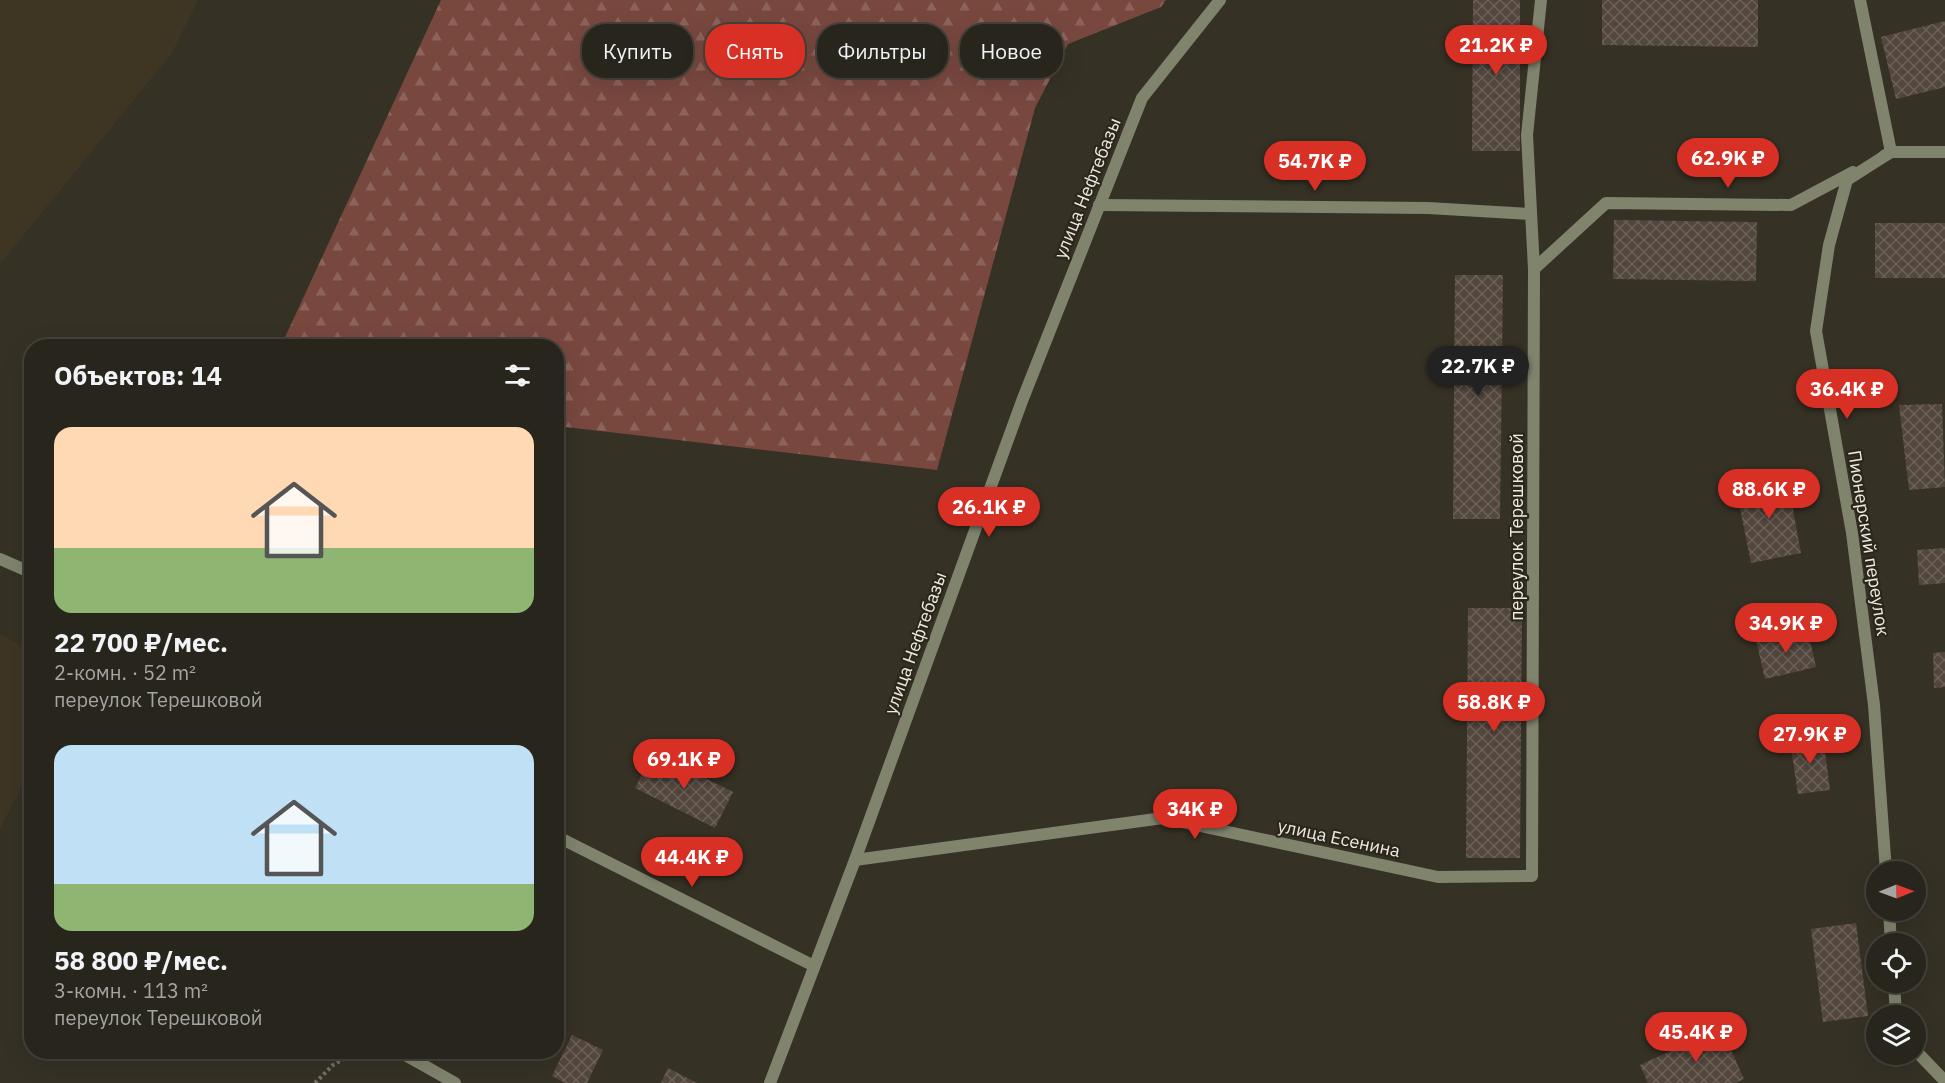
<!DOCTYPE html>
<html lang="ru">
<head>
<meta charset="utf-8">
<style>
  :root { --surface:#28251c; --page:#302d25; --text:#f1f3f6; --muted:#a5a5a3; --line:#44423b; --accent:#d93025 }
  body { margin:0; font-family:"IBM Plex Sans",sans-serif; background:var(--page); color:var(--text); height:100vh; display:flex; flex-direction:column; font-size:22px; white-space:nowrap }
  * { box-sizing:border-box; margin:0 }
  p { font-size:20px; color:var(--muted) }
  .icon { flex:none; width:33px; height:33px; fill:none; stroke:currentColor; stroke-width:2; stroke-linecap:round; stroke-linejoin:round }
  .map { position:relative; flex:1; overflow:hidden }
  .sheet { position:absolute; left:24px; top:339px; width:540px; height:720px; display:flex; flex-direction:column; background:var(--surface); border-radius:24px; box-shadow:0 6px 24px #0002,0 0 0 2px var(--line) }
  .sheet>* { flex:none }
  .hud { position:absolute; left:582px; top:24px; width:570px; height:54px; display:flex; gap:12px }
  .needle { width:39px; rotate:89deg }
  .controls { position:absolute; left:1866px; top:861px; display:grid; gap:12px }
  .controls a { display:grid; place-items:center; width:60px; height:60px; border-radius:50%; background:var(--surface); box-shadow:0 6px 24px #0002,0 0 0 2px var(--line); font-size:30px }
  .price { position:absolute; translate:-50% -51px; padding:0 14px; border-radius:21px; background:var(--accent); color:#fff; font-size:20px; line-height:39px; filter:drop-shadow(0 2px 3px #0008) }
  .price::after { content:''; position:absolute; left:50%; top:36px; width:18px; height:14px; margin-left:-9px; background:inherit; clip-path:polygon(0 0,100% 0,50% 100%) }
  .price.selected { background:#222; color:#fff }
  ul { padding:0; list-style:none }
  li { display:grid; align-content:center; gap:12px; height:318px; padding:0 30px }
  li span { display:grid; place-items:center; height:186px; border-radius:18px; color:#555 }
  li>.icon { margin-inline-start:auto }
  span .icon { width:108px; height:108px; fill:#fffc; stroke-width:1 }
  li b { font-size:26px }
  h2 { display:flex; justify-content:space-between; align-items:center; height:72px; padding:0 30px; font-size:26px }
  .tag { padding:0 21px; border-radius:24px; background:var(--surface); box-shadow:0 6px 24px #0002,0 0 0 2px var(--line); font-size:21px; line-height:54px }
  .tag.selected { background:var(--accent); color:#fff }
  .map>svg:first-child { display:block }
</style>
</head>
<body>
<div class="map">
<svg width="1945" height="1083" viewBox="0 0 1945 1083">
  <defs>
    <pattern id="forest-firs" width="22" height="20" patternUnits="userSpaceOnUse" patternTransform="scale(1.5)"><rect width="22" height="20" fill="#78483f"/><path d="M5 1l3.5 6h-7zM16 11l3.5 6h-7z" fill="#8c635a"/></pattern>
    <pattern id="building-cross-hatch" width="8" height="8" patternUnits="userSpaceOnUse" patternTransform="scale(1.5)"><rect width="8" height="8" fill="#52463d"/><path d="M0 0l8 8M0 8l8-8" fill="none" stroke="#6b6159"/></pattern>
  </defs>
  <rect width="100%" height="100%" fill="#363125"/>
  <g fill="#3e3623">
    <path d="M0 0H198L172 53 0 264Z"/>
    <path d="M0 634 31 651 32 767 0 829Z"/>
  </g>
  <path fill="url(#forest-firs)" d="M441 0H1166L1161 7 1068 44 1035 108 937 470 557 426 556 346H281Z"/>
  <g fill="url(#building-cross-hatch)">
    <path d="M1473 0H1520V151H1472Z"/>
    <path d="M1602 0H1758V47L1602 45Z"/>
    <path d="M1945 21V87L1896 99 1881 37Z"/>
    <path d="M1614 220 1757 222 1756 281 1613 279Z"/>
    <rect x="1875" y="223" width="70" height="55"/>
    <path d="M1455 275H1503L1500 519H1453Z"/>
    <path d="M1942 404 1945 487 1909 490 1899 405Z"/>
    <path d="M1787 478 1801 553 1751 563 1736 488Z"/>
    <path d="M1945 548V583L1919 585 1917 550Z"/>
    <path d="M1468 608H1522L1520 858H1466Z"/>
    <path d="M1807 628 1816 667 1765 679 1756 640Z"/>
    <path d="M1945 652V687L1934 688 1933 653Z"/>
    <path d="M1823 737 1830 790 1798 794 1790 741Z"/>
    <path d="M653 752 733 792 715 828 635 788Z"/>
    <path d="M1856 923 1868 1016 1823 1022 1811 929Z"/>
    <path d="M1721 1028 1744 1079 1735 1083H1648L1640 1065Z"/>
    <path d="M572 1035 603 1050 587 1083H565L552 1076Z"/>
    <path d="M668 1068 697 1083H661Z"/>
  </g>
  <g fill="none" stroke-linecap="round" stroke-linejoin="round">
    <path stroke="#747065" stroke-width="4" stroke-dasharray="3 3" stroke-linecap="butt" d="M315 1083 333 1065 356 1052"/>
    <g stroke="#80846d" stroke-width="12">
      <path d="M1860 0 1891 152 1847 180 1829 245 1816 331 1852 533 1874 705 1886 872"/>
      <path d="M1884 156 1891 152H1945"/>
      <path d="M1099 205 1428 208 1531 214"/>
      <path d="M1534 269 1606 203 1791 205 1853 172"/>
      <path d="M0 559 32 573"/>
      <path d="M556 836 814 966"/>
      <path d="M855 860 1163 818 1438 877 1532 876 1534 269 1527 135 1541 0"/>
      <path d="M1889 910 1891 944"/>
      <path d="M1894 982 1896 1016"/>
      <path d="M1916 1051 1942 1078"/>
      <path d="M400 1052 455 1083"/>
      <path d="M770 1083 855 860 1022 401 1142 98 1220 0"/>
    </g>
  </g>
  <g text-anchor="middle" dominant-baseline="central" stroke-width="4.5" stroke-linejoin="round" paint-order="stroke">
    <g font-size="18" fill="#edeae2" stroke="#2c271b">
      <text transform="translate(1087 188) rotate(-68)">улица Нефтебазы</text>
      <text transform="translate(1516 527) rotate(-90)">переулок Терешковой</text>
      <text transform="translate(1869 543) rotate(81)">Пионерский переулок</text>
      <text transform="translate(915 643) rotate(-70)">улица Нефтебазы</text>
      <text transform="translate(1339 838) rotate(12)">улица Есенина</text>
    </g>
  </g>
</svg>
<div class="controls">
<a><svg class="needle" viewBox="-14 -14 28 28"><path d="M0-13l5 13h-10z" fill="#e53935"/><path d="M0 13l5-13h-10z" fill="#a5a5a3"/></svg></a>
<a><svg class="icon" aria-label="locate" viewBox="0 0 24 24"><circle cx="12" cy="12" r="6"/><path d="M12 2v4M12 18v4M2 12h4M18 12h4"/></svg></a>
<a><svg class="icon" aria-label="layers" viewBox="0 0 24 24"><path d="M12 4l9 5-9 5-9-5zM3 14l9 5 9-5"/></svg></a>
</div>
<b class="price" style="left:1496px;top:76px">21.2K ₽</b>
<b class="price" style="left:1728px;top:189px">62.9K ₽</b>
<b class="price" style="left:1315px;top:192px">54.7K ₽</b>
<b class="price selected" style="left:1478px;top:397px">22.7K ₽</b>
<b class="price" style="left:1847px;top:420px">36.4K ₽</b>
<b class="price" style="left:1769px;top:520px">88.6K ₽</b>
<b class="price" style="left:989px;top:538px">26.1K ₽</b>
<b class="price" style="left:1786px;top:654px">34.9K ₽</b>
<b class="price" style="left:1494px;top:733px">58.8K ₽</b>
<b class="price" style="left:1810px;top:765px">27.9K ₽</b>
<b class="price" style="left:684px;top:790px">69.1K ₽</b>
<b class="price" style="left:1195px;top:840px">34K ₽</b>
<b class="price" style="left:692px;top:888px">44.4K ₽</b>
<b class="price" style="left:1696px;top:1063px">45.4K ₽</b>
<div class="hud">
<a class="tag">Купить</a>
<a class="tag selected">Снять</a>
<a class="tag">Фильтры</a>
<a class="tag">Новое</a>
</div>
<section class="sheet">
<h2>Объектов: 14<svg class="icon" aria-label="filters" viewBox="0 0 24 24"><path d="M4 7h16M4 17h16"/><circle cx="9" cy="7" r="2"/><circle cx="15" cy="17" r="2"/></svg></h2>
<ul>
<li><span style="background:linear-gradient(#ffd9b3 65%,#8fb573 0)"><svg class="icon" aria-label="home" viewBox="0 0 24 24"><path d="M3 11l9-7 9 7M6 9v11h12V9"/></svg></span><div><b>22 700 ₽/мес.</b><p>2-комн. · 52 m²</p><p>переулок Терешковой</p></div></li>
<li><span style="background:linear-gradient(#bfe0f5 75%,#8fb573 0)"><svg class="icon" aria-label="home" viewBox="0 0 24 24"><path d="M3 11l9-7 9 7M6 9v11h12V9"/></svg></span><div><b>58 800 ₽/мес.</b><p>3-комн. · 113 m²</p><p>переулок Терешковой</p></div></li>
</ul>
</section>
</div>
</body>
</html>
